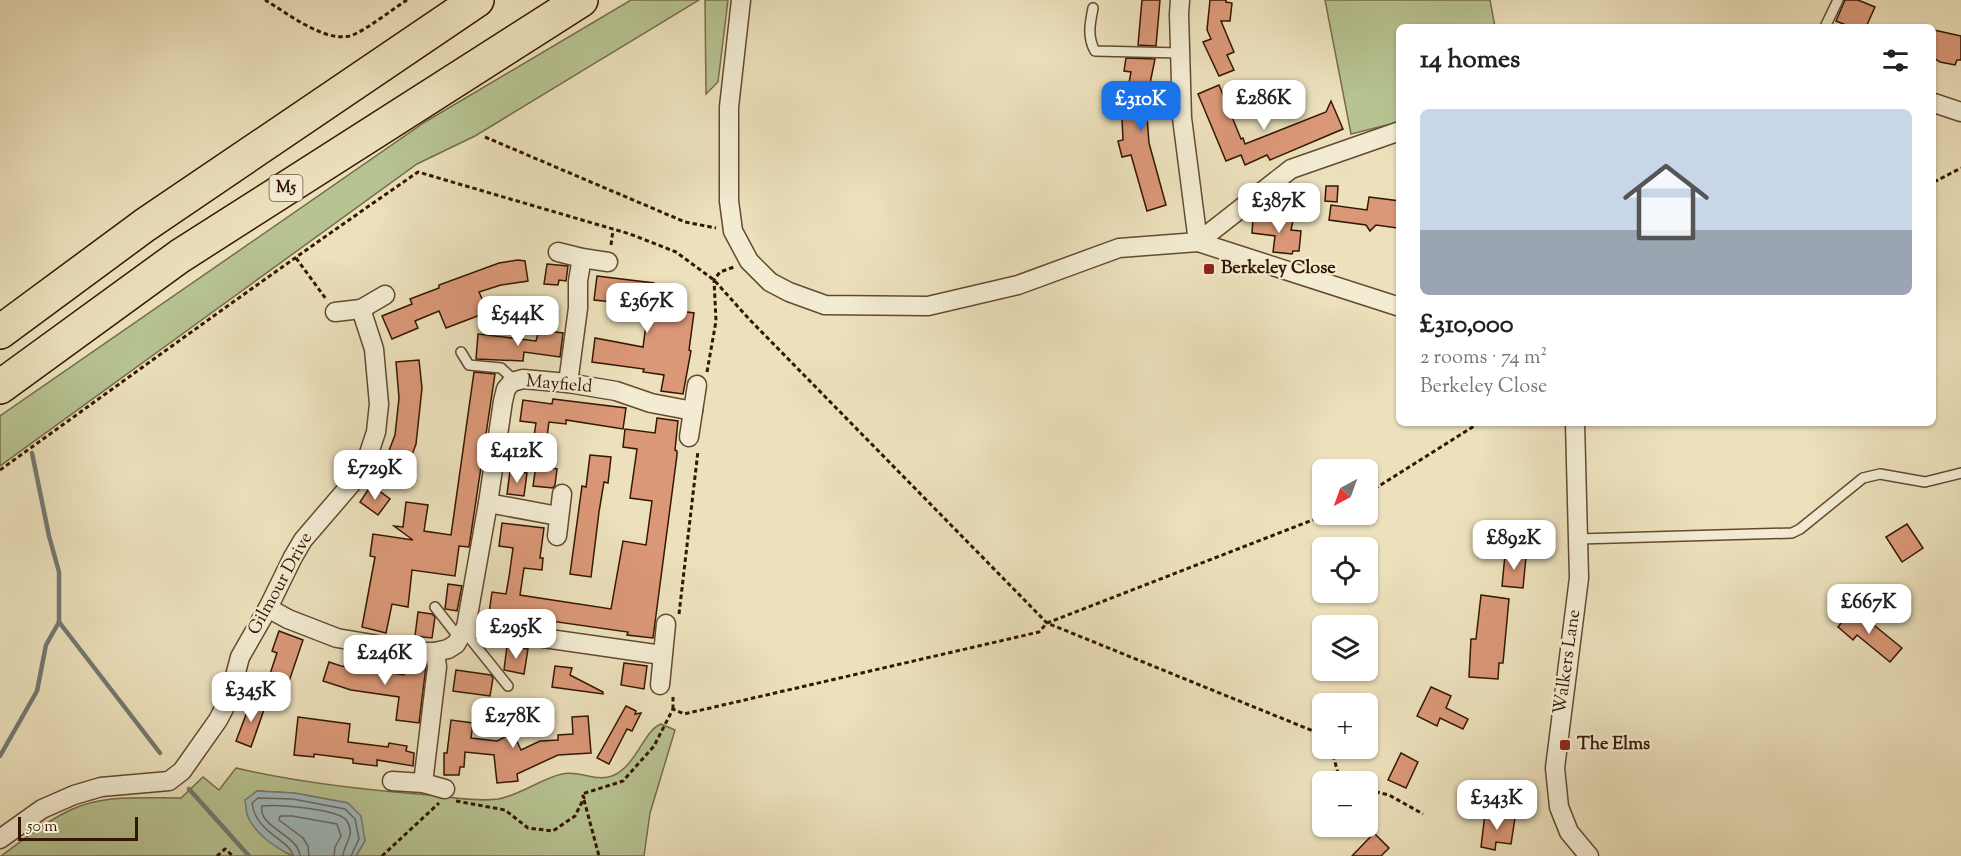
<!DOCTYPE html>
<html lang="en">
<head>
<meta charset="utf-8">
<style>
  :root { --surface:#fff; --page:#f6f6f6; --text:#222; --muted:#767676; --accent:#1a73e8 }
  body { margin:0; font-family:"Sorts Mill Goudy",serif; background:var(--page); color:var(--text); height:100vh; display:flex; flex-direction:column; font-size:22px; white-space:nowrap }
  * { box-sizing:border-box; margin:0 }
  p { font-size:20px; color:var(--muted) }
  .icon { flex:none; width:33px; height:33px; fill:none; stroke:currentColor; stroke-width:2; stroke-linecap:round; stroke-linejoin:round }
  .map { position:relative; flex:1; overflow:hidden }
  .drawer { position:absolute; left:1396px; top:24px; width:540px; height:402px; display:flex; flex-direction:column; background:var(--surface); border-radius:9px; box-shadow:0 2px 4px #0004 }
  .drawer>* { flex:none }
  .needle { width:39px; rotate:221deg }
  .fabs { position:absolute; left:1312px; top:459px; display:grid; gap:12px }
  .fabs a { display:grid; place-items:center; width:66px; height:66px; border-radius:9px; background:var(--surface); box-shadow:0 2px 4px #0004; font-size:30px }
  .scale { position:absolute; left:18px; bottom:15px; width:120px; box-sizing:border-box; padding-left:6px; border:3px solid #341701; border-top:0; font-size:16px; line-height:21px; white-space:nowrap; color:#341701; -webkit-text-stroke:4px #f3ecd3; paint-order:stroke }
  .price { position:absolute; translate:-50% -51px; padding:0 14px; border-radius:12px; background:#fff; color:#222; font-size:20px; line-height:39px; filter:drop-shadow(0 2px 3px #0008) }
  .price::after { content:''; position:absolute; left:50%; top:36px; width:18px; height:14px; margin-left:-9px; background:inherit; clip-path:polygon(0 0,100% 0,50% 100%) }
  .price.selected { background:var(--accent); color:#fff }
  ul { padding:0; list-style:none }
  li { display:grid; align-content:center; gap:12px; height:318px; padding:0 24px }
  li span { display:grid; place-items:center; height:186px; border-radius:9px; color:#555 }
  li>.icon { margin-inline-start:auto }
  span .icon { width:108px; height:108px; fill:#fffc; stroke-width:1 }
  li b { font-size:26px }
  h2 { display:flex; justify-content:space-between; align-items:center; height:72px; padding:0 24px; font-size:26px }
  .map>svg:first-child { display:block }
</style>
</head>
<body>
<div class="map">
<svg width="1961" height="856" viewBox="0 0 1961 856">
  <rect width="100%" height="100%" fill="#ece1bc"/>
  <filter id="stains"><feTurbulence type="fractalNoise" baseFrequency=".00333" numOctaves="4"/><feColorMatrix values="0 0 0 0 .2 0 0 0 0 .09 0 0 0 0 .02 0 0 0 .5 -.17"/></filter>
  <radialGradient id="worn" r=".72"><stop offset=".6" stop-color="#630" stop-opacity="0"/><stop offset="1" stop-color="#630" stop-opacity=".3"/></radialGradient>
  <g fill="#b7c391" stroke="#766d49" stroke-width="1.5">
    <path d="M631 0H699L475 136 417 164 0 466V416L425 122Z"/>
    <path d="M705 0H728L718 82 706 94Z"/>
    <path d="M1325 0H1490L1495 27H1400L1399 122 1351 134Z"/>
    <path d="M661 724 675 730 650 813 644 856H356L365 840 348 803 294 793 257 791 286 853 294 856H1C26 838 51 817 80 806 111 795 149 798 181 798L203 777 219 790 236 768C300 783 365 790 430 795 452 797 476 802 498 799 521 795 540 779 562 774 579 770 595 782 612 776 636 767 644 730 661 724Z"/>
  </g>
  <path fill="#9fbabd" stroke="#747972" stroke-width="1.5" d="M257 791 294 793 348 803 361 816 365 841 356 856H294C278 850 257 835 249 819 246 814 246 806 245 800Z"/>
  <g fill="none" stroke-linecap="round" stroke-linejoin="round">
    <g stroke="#6a685f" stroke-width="1.5">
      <path d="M293 856C291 840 256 834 252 803L258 798 293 799 345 809 355 819 359 839 351 856"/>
      <path d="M300 856C299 835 257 827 262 806 276 804 340 809 347 821 356 835 344 843 343 856"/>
      <path d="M309 856 308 846 303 838 279 820 280 816H292L337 824 341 836 335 847 334 856"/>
    </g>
    <g stroke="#747972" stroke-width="4.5">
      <path d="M32 453 49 536 59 572V622L160 753"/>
      <path d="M0 756 37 691 46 645 59 622"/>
      <path d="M189 789 249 856"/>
    </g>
  </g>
  <g fill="#db9878" stroke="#341701" stroke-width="1.5">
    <path d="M1142 0H1160L1156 46 1138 45Z"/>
    <path d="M1210 0H1226V2L1232 3 1230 21H1221L1234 52 1227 55 1234 70 1219 76 1203 42 1211 39 1207 30Z"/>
    <path d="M1845 0H1858L1875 7 1866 27H1851L1836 21Z"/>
    <path d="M1934 30 1961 36V60H1957L1955 65 1940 62 1934 58Z"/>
    <path d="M1126 58 1155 59 1146 103 1147 117 1149 143 1166 205 1147 211 1131 155 1122 157 1118 141 1123 140 1122 119H1128L1126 99 1131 72 1124 71Z"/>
    <path d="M1219 85 1241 139 1243 138 1245 144 1326 112 1331 101 1343 129 1270 160 1267 155 1245 165 1241 155 1226 161 1198 94Z"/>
    <path d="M1326 186H1338L1337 202 1325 201Z"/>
    <path d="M1369 197 1400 201 1397 228 1376 225 1370 231 1366 225 1329 220 1331 205 1367 210Z"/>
    <path d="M1253 218 1293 221 1291 230 1301 231 1299 251H1293L1292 254 1273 252 1275 236 1252 233Z"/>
    <path d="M518 260 525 261 528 281 501 285 479 292 488 312 446 328 439 311 415 321 418 328 392 339 382 316 412 304 410 299 439 288V285L499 263Z"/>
    <path d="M547 264 568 266 566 281 559 280 558 285 544 284Z"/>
    <path d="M597 276 654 283 651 307 694 313 689 350 691 351 683 394 661 391 664 375 643 372 644 369 592 362 595 338 643 347 647 317 612 312 613 302 594 300Z"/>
    <path d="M539 330 563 333 560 357 524 352 523 361 476 359 478 334 536 341Z"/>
    <path d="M419 360 422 388 416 444 405 474 383 466 395 435 399 398 396 362Z"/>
    <path d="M474 372 495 374 469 547 459 546 455 576 412 570 408 607 392 604 386 633 362 627 375 557 370 556 373 534 413 540 394 526 403 527 406 502 428 505 424 531 451 535Z"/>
    <path d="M553 399 626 408 623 429 566 420V424L549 422 546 444 533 443 536 423 520 421 523 400 552 404Z"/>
    <path d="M657 418 678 421 675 450 677 451V455L653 638 627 635 628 632 530 618V621L518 619V617L489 613 492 592 506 594 509 577 513 548 499 546 502 523 544 528 540 558H543L542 570 524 568 520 595 611 609 623 541 646 545 652 501 630 498 637 449 623 447 625 429 655 433Z"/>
    <path d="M590 455 611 457 608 483 604 482 599 512 591 577 570 574 582 486 586 487Z"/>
    <path d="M536 466 557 469 555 485 553 488 533 486Z"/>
    <path d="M510 471 527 473 524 496 507 494Z"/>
    <path d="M368 490 374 495 378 490 390 499 378 515 360 502Z"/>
    <path d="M1907 524 1923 548 1902 562 1886 537Z"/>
    <path d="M1505 555 1526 557 1523 588 1502 586Z"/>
    <path d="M448 584 462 586 457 611 445 609Z"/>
    <path d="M1481 595 1509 599 1503 663H1499L1498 679 1469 677 1471 639H1476Z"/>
    <path d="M1853 608 1902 648 1890 662 1857 635 1853 640 1838 627Z"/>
    <path d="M418 612 432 614 435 617 432 638 415 636Z"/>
    <path d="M279 631 303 640 280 708 261 701 277 653 272 651Z"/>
    <path d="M507 646 528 649 524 674 504 670Z"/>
    <path d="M329 662 341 666 404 675 405 663 426 666 419 723 396 720 399 697 351 690 323 681Z"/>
    <path d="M624 663 647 666 644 689 621 685Z"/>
    <path d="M555 666 572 668 570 675 603 692V694L552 687Z"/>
    <path d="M456 670 491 675 493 678 490 696 453 691Z"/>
    <path d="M1431 687 1451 696 1446 708 1468 719 1463 729 1440 718 1437 726 1417 716Z"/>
    <path d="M252 699 266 704 251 747 236 741Z"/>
    <path d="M626 706 636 711 635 714 641 713 632 731 627 729 609 764 597 758Z"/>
    <path d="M588 716 591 753 558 755 517 774 518 781 497 783 494 755 465 752 464 767H460L459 775H444V753H447L451 720 473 723 471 738 497 741 513 733 521 750 540 741 558 740V735L573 734 572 717Z"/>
    <path d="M298 717 350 724 348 742 388 747 389 743 407 746 406 751 414 753 413 766 377 760V766L353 763V759L314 754V757L294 755Z"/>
    <path d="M1401 753 1418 762 1406 788 1388 780Z"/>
    <path d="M1485 814 1515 818 1511 844 1496 842 1495 850 1481 847Z"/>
    <path d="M1374 833 1389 848 1381 856H1352Z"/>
  </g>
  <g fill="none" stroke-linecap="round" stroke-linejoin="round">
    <g stroke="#624a30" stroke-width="12">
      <g id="lane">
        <path d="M1093 8C1090 23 1087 37 1095 51L1180 53"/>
        <path d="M1825 27 1838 0"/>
        <path d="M461 352 469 365 501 368 515 381"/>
        <path d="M1578 539 1792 533 1800 529 1863 478 1880 474 1925 482 1961 473"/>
        <path d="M435 607 460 639"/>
        <path d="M464 631 508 686"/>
      </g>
    </g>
    <g stroke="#624a30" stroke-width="21">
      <g id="street">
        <path d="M741 0 729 107V201L733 231 749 261 770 282 789 292 825 305 928 306 1018 285 1119 248 1198 242 1400 307"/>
        <path d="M1180 0 1179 14 1182 118 1198 242"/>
        <path d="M1934 103 1961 112"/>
        <path d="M1198 242 1291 169 1400 131"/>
        <path d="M558 252 582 258 608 262"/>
        <path d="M335 312 361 309 385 295"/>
        <path d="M568 383 578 308V281L582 258"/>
        <path d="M1575 423 1579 578 1555 768 1559 807 1569 832 1589 856"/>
        <path d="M689 437 697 385"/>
        <path d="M488 503 558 516"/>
        <path d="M557 536 562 494"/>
        <path d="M268 608 288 619 337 638 420 652H435L448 649 456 644 466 627 488 503 503 401 506 389 512 382 523 379 568 383 616 391 651 403 693 411"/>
        <path d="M466 627 662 655"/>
        <path d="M660 685 666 624"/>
        <path d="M392 781 423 783 445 789"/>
        <path d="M423 783 437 667 435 652"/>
        <path d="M0 839 42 809 74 795 101 787 169 781 182 771 218 720 229 699 240 657 268 608 293 557 303 540 352 483 367 459 376 432 379 404 374 349 361 309"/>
      </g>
    </g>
    <g stroke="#341701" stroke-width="36">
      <g id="highway">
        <path d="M0 332 145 225 477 0"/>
        <path d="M0 387 180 256 581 0"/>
      </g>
    </g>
    <g stroke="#341701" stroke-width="3" stroke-dasharray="4.5 3" stroke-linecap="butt">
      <path d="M265 0C286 12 329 47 355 34 373 25 390 11 407 0"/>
      <path d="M485 137 685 222 716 228"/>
      <path d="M1934 182 1961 168"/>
      <path d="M611 245 613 230"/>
      <path d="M296 258 326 299"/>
      <path d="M707 372 716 321 714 280 720 272 734 267"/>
      <path d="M0 470C139 370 277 269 418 172L630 234 676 252 714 280 749 319 1047 623 1323 735"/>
      <path d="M1368 493 1479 423"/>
      <path d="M679 614 698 451"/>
      <path d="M673 709V696"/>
      <path d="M1331 748 1338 773 1353 782"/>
      <path d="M1368 790 1389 795 1423 814"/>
      <path d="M584 800 599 856"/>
      <path d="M456 801 505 810 528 828 553 831 575 816 584 798 582 794 623 781 654 746 673 709 684 714 1039 632 1047 623 1328 514"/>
      <path d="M217 856 225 849 233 856"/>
      <path d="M382 856 439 803"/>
    </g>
    <use href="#lane" stroke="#f3ecd3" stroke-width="9"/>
    <use href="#street" stroke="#f3ecd3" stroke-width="18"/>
    <use href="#highway" stroke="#ece1bc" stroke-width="33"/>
  </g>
  <g fill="#8f2418" stroke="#f3ecd3" stroke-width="2">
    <rect x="1203" y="263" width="12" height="12" rx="3"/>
    <rect x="1559" y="739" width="12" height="12" rx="3"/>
  </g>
  <g text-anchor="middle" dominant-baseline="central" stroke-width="4.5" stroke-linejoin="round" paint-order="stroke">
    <rect fill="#f3ecd3" stroke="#6d5740" stroke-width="1.5" x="269.5" y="175" width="33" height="26" rx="4.5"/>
    <g font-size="16" font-weight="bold" fill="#341701">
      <text x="286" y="188">M5</text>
    </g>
    <g font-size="18" font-weight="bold" fill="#341701" stroke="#f3ecd3" text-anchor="start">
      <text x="1221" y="269">Berkeley Close</text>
      <text x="1577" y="745">The Elms</text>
    </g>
    <g font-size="18" fill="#341701" stroke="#f3ecd3">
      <text transform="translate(559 385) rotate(5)">Mayfield</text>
      <text transform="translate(281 584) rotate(-61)">Gilmour Drive</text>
      <text transform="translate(1568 662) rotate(-82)">Walkers Lane</text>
    </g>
  </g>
  <rect width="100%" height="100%" filter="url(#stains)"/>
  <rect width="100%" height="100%" fill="url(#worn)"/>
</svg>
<div class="fabs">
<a><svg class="needle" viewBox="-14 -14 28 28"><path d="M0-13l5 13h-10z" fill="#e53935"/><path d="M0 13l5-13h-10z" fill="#767676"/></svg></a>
<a><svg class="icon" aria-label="locate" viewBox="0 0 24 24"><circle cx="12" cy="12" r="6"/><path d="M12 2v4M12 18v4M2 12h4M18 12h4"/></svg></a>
<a><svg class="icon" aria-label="layers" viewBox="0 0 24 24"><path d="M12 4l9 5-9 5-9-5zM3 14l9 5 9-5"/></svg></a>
<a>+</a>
<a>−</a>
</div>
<div class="scale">50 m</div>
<b class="price" style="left:1264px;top:131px">£286K</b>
<b class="price selected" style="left:1141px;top:132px">£310K</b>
<b class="price" style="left:1279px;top:234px">£387K</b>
<b class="price" style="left:647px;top:334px">£367K</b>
<b class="price" style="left:518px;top:347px">£544K</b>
<b class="price" style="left:517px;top:484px">£412K</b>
<b class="price" style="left:375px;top:501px">£729K</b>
<b class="price" style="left:1514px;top:571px">£892K</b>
<b class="price" style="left:1869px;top:635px">£667K</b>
<b class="price" style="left:516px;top:660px">£295K</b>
<b class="price" style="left:385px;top:686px">£246K</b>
<b class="price" style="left:251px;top:723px">£345K</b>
<b class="price" style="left:513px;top:749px">£278K</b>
<b class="price" style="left:1497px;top:831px">£343K</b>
<section class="drawer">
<h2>14 homes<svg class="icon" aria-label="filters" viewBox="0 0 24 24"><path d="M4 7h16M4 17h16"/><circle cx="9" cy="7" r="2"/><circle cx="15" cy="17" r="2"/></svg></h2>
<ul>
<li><span style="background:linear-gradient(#c9d6e8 65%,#9aa5b1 0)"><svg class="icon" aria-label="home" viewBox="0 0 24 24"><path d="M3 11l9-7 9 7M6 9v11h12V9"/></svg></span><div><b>£310,000</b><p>2 rooms · 74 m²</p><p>Berkeley Close</p></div></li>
</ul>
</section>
</div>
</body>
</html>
